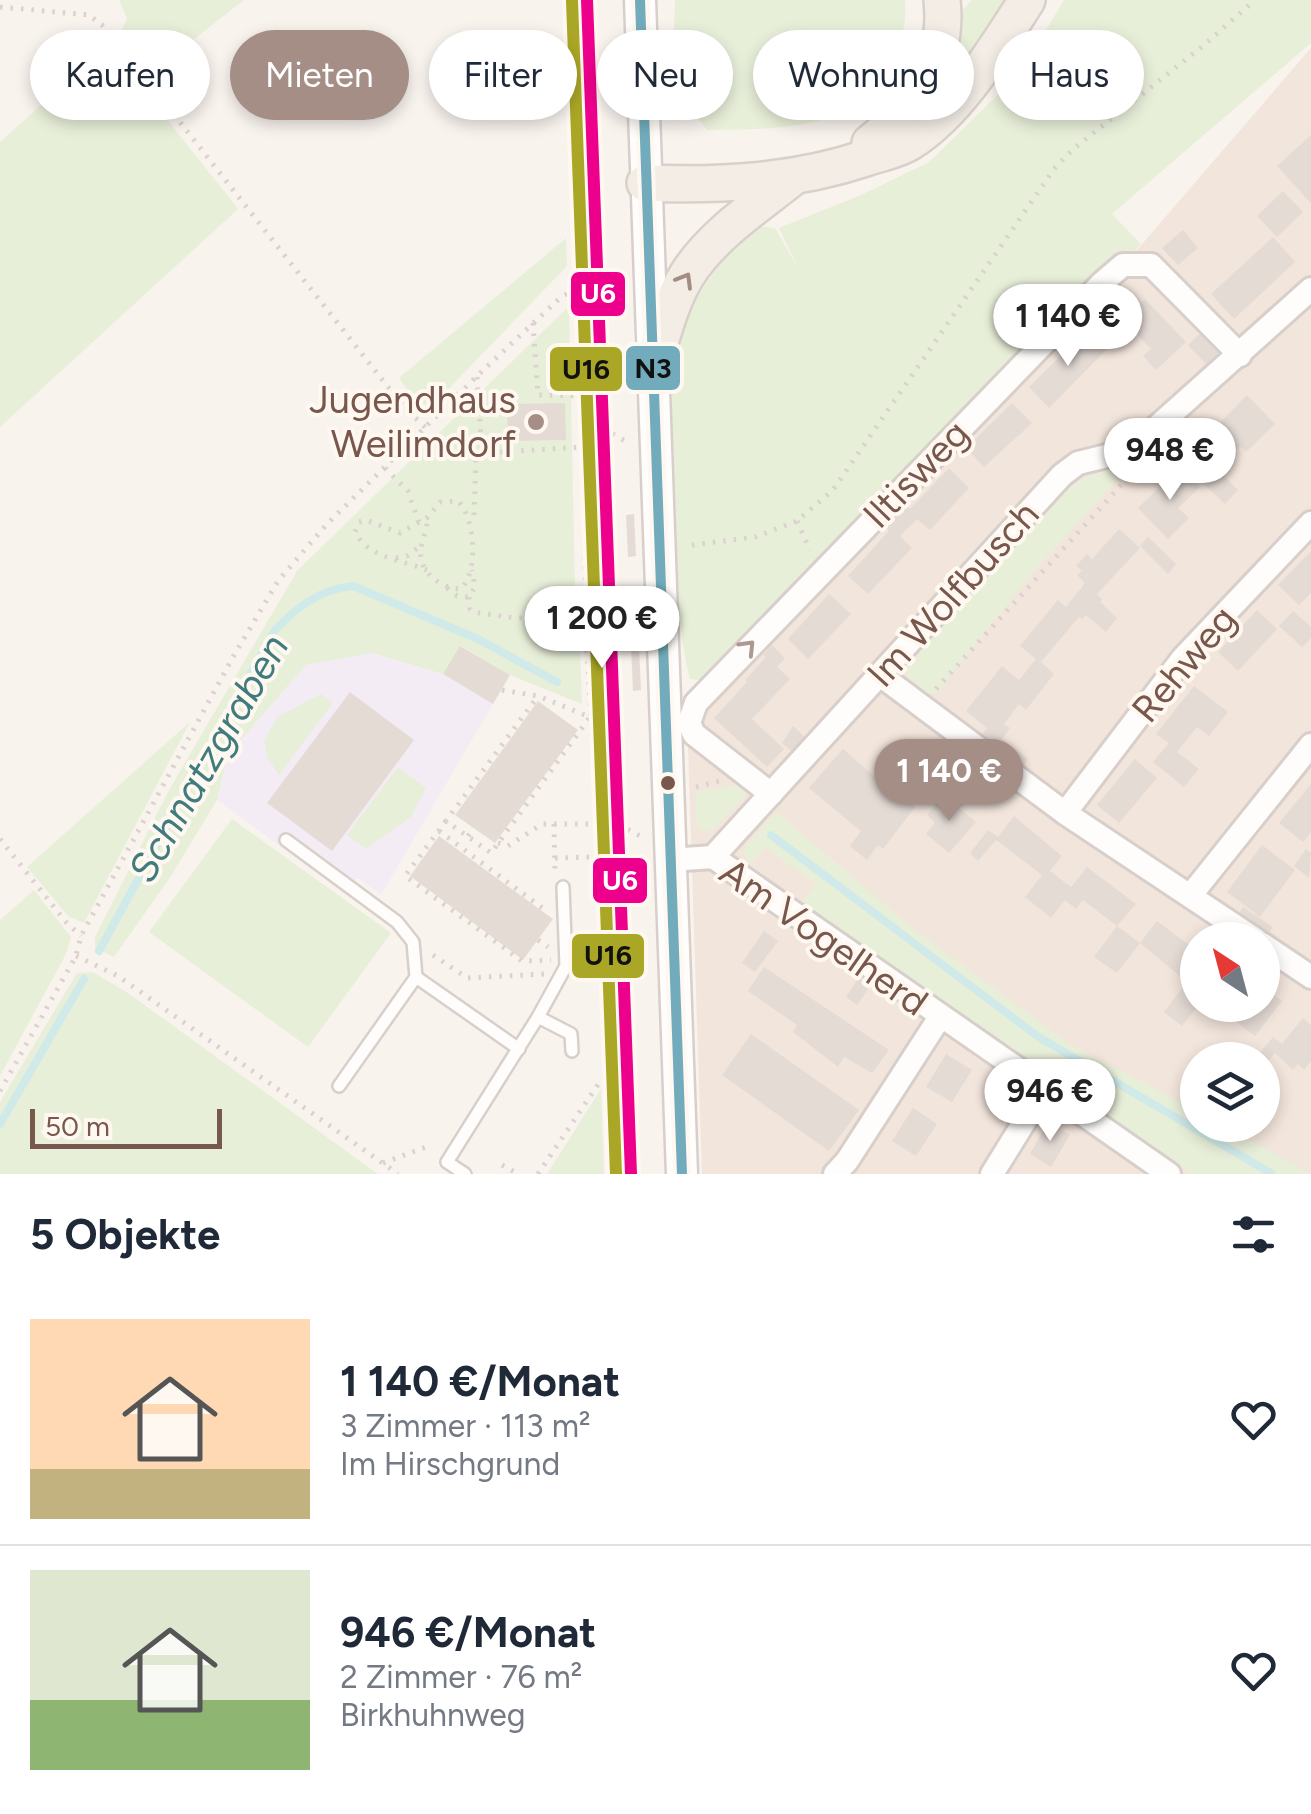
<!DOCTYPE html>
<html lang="de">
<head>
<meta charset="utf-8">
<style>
  :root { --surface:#fff; --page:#f2f2f3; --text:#1f2937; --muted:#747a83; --line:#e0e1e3; --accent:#a58e85 }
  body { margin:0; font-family:Figtree,sans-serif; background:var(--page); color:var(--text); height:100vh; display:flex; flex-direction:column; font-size:38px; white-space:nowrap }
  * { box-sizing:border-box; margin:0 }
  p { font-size:32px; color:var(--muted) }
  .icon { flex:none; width:55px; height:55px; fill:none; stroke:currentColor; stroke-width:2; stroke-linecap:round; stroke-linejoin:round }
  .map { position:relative; height:1174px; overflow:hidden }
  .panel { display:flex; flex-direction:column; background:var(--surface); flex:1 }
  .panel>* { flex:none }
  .top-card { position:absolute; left:30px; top:30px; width:1252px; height:90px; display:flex; gap:20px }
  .needle { width:65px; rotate:324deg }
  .buttons { position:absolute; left:1180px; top:922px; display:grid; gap:20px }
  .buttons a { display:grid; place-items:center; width:100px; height:100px; border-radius:50%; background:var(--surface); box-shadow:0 5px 15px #0003; font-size:50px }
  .scale { position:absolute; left:30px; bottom:25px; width:192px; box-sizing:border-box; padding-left:10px; border:5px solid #78574c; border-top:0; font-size:28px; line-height:35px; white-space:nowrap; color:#78574c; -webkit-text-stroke:8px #fff8f1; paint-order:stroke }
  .price { position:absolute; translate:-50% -85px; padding:0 22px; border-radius:35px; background:#fff; color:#222; font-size:32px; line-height:65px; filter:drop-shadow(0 2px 5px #0008) }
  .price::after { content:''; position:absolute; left:50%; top:60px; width:30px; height:22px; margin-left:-15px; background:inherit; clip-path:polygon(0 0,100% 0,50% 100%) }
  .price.selected { background:var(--accent); color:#fff }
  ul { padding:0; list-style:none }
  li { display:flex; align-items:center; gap:30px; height:250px; padding:0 30px }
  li+li { border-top:2px solid var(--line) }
  li span { display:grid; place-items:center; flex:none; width:280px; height:200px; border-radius:0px; color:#555 }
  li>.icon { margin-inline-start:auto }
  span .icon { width:120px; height:120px; fill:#fffc; stroke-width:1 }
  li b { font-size:42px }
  h2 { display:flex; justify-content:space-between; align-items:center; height:120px; padding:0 30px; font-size:42px }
  .chip { padding:0 35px; border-radius:45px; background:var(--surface); box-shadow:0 5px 15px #0003; font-size:35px; line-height:90px }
  .chip.selected { background:var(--accent); color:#fff }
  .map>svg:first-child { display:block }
</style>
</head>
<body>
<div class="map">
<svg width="1311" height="1174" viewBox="0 0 1311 1174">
  <rect width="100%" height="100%" fill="#f9f3ee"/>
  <path fill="#f2e5dc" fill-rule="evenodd" d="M1311 48V1174H702L687 718 1124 265ZM1198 940H1262V1005H1198ZM1198 1060H1262V1125H1198Z"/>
  <path fill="#f4ecf5" d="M372 653 443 674 493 704 381 895 358 878 345 894 217 800 228 755 306 665Z"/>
  <g fill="#e8efd9">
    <path d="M119 0H244L148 75 119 37 127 18Z"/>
    <path d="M675 0H905C907 26 901 44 888 66 881 76 874 90 865 98 821 132 760 129 707 130L672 86Z"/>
    <path d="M972 0H1010L964 67 938 95 959 14Z"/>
    <path d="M1064 0H1311V43L1112 214 1141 244 1123 265 712 682 690 679C675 620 677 558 675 497 672 446 662 386 679 337 689 307 709 276 730 252L723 245 751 225 775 228 798 268 779 228 861 195 929 162 1020 73Z"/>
    <path d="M108 45 238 209 0 427V142Z"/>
    <path d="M566 238 567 266 433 405H418L399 378Z"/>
    <path d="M569 306 576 633 580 647 582 704 510 675 461 646 443 674 372 653 306 665 228 755 217 800 171 876 114 957 95 948V937L169 790 297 571Z"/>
    <path d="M1109 469 1115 472 1116 479 1112 486 1032 573 938 691C925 697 919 696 908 687L907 666 1064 493 1083 478Z"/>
    <path d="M321 694 333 703 279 775 268 759 264 741 277 717Z"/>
    <path d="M190 722 84 923 68 916 27 867Z"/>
    <path d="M398 767 426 788 411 817 366 849 347 835Z"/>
    <path d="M743 784 745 797 712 831 700 830 696 824V791Z"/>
    <path d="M776 812 910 926 1068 1043 1197 1111 1198 1125H1223L1310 1174H1192L1048 1077 802 903 816 884 765 847 750 866 743 850Z"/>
    <path d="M232 819 391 933 308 1047 149 932Z"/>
    <path d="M34 890 71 937 66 954 0 1076V920Z"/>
    <path d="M93 972 128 993 378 1174H0V1102L77 973Z"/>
    <path d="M601 1089 604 1174H547Z"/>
  </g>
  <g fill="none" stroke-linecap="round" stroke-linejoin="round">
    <g stroke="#d0eae9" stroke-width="8">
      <path d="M771 835 1037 1036 1272 1174"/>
      <path d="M99 951 274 631C297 607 320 589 353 586L478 639 557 682"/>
      <path d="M0 1124 84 979"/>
    </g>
  </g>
  <g fill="#e5dbd5">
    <path d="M1311 135V203L1277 166Z"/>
    <path d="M1283 191 1303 212 1277 237 1257 216Z"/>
    <path d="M1183 230 1198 248 1178 265 1162 248Z"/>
    <path d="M1273 237 1295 262 1234 319 1211 294Z"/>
    <path d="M1145 299 1186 342 1156 370 1143 356 1151 349 1123 320Z"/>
    <path d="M1087 330 1106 350 1049 408 1029 387Z"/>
    <path d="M1204 330 1222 349 1206 364 1188 345Z"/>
    <path d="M1247 395 1275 424 1246 452 1240 446 1217 468 1196 447Z"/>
    <path d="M565 403 566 440 508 441 507 404Z"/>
    <path d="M1012 403 1032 423 984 467 966 448Z"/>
    <path d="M1180 467 1200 487 1178 508 1189 518 1168 539 1138 508Z"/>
    <path d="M1215 467 1238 490 1225 504 1202 482Z"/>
    <path d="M949 468 969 488 930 530 917 519 900 536 912 548 868 594 848 576 889 531 883 525 904 503 910 509Z"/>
    <path d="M634 514 636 556 628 557 626 515Z"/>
    <path d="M600 515 602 557 594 558 592 516Z"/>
    <path d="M1119 529 1140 548 1097 594 1102 599 1100 602 1117 618 1106 632 1086 615 1082 619 1079 617 1041 662 1054 674 1026 710 1019 704 1004 724 1010 728 1002 739 1028 759 1019 771 978 740 987 728 966 711 1002 666 1019 680 1036 659 1020 646 1058 600 1066 607 1085 583 1077 575 1082 571 1076 566 1087 554 1092 559Z"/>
    <path d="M1148 537 1176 564 1168 574 1140 546Z"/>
    <path d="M1311 551V593L1299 605 1278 585Z"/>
    <path d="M829 594 851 614 808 659 788 639Z"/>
    <path d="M1257 610 1277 629 1238 671 1218 652Z"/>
    <path d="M1293 611 1311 627V638L1302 647 1279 626Z"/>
    <path d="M772 645 785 658 777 667 790 679 752 719 784 749 767 767 714 718 747 682 745 680 766 657 763 655Z"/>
    <path d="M460 646 510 675 493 704 443 674Z"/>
    <path d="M631 649H639L641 690 633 691Z"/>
    <path d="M598 650H606L607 691 599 692Z"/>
    <path d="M1194 686 1228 712 1209 736 1197 727 1177 752 1199 769 1184 787 1153 762 1169 743 1156 734Z"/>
    <path d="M350 692 414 740 332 851 267 803Z"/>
    <path d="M538 701 578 730 495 843 455 815Z"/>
    <path d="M793 726 806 738 793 752 782 743Z"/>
    <path d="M843 749 893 793 899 786 908 787 912 792 907 800 915 807 883 849 878 845 867 860 850 846 861 831 809 788Z"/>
    <path d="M1135 759 1157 778 1119 823 1097 805Z"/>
    <path d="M1311 784V832L1303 842 1279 823Z"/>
    <path d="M944 795 976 822 949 853 926 834 935 823 927 815Z"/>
    <path d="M1014 816 1062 856 1050 871 1071 887 1087 867 1136 904 1117 926 1083 900 1076 909 1065 900 1051 918 1025 897 1042 875 996 840 978 861 970 853 988 830 998 837Z"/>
    <path d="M439 836 553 919 523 960 410 876Z"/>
    <path d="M1262 845 1295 870 1260 917 1227 892Z"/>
    <path d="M1306 849 1311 853 1309 878 1294 866Z"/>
    <path d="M1243 907 1273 927 1265 939 1236 919Z"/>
    <path d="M1157 921 1198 952V968L1190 978 1198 984V1006L1182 1026 1164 1012 1187 982 1140 943 1117 973 1094 957 1117 926 1140 943Z"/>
    <path d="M764 931 778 941 755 972 742 963Z"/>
    <path d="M764 967 889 1050 872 1073 844 1057 838 1067 793 1032 797 1025 748 991Z"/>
    <path d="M859 977 871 985 857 1005 846 997Z"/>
    <path d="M1262 987 1282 1001 1255 1036 1214 1005H1262Z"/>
    <path d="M1303 1018 1311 1025V1061L1304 1070 1298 1064 1293 1070 1275 1053 1265 1065 1256 1057 1273 1037 1282 1044Z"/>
    <path d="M751 1034 859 1110 829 1151 722 1075Z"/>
    <path d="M946 1054 972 1070 952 1102 926 1087Z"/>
    <path d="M913 1108 937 1124 916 1156 892 1141Z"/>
    <path d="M1048 1122 1070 1135 1051 1167 1030 1154Z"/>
  </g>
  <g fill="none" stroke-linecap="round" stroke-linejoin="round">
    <g stroke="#d8cfca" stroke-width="16">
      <g id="service">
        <path d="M286 840 397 922 413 942 416 977 339 1086"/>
        <path d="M563 887 566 966 538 1017 571 1034 572 1051"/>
        <path d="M416 977 519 1049"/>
        <path d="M465 1174 447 1162 538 1017"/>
      </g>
    </g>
    <g stroke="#d8cfca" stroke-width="28">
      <g id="minor">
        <path d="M880 675 1065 813 1256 940"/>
        <path d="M771 794 694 734 689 723 696 703 1102 283 1123 265H1151L1240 355"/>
        <path d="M1065 813 1183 658 1311 523"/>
        <path d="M713 857 1062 475 1078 463 1131 450 1311 289"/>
        <path d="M670 860 713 857 1169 1174"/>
        <path d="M1190 896 1311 745"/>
        <path d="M1262 944 1311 977"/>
        <path d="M835 1174 847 1161 940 1017"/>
        <path d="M992 1174 1044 1090"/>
      </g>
    </g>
    <g stroke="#d9cfca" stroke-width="35">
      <path id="secondary" d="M640 0 682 1174"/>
    </g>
    <g stroke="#dad0cb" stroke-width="40">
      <g id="primary">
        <path d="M870 143C916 106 949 63 942 0"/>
        <path d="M645 183C721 186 794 182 866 158 880 153 898 150 910 142 958 112 997 47 1027 0"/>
        <path d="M651 371C662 339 669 304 687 275 711 236 757 206 792 178"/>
      </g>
    </g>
    <g stroke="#dbd1cf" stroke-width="5" stroke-dasharray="2.5 8" stroke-linecap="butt">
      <path d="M570 0 583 396 586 630 610 1051 613 1174"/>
      <path d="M0 7 89 15 106 28 402 405 426 428"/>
      <path d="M533 323 538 395 583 396"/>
      <path d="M477 377 482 453 583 447"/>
      <path d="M583 442 595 441 593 423 627 442"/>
      <path d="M594 463 595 441"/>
      <path d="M385 468 408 491 419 523"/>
      <path d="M474 515 476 459 482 453"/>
      <path d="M797 521 810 550"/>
      <path d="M692 545 755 537 797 521 833 490 1054 169 1072 150 1204 45 1255 0"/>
      <path d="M396 558 407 556 421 545"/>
      <path d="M427 570C402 560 368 558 355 532L359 522 366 520 400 533 428 517 440 502 458 501C475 518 479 571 461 589 441 589 417 571 421 548 423 537 427 528 428 517"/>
      <path d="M447 588 457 596 469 597 475 587 472 570"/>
      <path d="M469 597 470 609 473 612 515 618 553 616 585 630"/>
      <path d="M936 689 1123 483 1125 473"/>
      <path d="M502 690 538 696 590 717 491 853 446 821 538 696"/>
      <path d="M606 748 608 819"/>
      <path d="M696 787 719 781"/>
      <path d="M446 821 405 876 522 961 551 960"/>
      <path d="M554 824 555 871"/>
      <path d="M439 831 545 910"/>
      <path d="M468 836 474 828"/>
      <path d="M0 839 66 922 81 936"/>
      <path d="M599 839H609L608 819 642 837V834"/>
      <path d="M498 843 508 846 542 824H598"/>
      <path d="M555 858 591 857"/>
      <path d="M538 940 548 947"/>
      <path d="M433 955 467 978 544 974"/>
      <path d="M76 956 118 976 398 1174"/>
      <path d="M580 972 606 971"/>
      <path d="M0 1091 76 956 81 936 233 657 278 581 326 525 477 376 561 297 578 288"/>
      <path d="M383 1163 426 1147"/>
      <path d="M502 1165 518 1174"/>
      <path d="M538 1174 599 1083 610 1077"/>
    </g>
    <use href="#service" stroke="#fefdfc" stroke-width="11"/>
    <use href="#minor" stroke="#fefdfc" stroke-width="22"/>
    <use href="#secondary" stroke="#fefdfc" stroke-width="30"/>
    <use href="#primary" stroke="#f3ede6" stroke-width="35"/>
    <g stroke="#fff8f1" stroke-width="18">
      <path id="bus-1" d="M640 0 682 1174"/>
    </g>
    <use href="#bus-1" stroke="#72acbc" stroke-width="10"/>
    <g stroke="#fff8f1" stroke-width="20">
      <path id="rail-1" d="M587 0 631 1174"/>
    </g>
    <g stroke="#fff8f1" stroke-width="20">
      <path id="rail-2" d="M572 1 616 1174"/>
    </g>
    <use href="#rail-1" stroke="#ec008c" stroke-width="12"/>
    <use href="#rail-2" stroke="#aaa726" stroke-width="12"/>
  </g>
  <defs><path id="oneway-chevron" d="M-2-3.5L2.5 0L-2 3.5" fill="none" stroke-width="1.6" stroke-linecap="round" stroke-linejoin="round" transform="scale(2.5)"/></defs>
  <use stroke="#a38c82" href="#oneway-chevron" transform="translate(685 280) rotate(-59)"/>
  <use stroke="#ae9992" href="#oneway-chevron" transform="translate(748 647) rotate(-46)"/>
  <circle fill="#a58e85" stroke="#fff8f1" stroke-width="4" cx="536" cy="422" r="10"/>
  <circle fill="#78574c" stroke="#fff8f1" stroke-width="4" cx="668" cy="783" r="9"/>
  <g text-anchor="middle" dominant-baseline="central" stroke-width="8" stroke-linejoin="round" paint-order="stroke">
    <g font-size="38" fill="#78574c" stroke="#fff8f1" text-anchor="end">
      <text x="516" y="400">Jugendhaus<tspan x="516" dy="44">Weilimdorf</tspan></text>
    </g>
    <g font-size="38" fill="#78574c" stroke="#fff8f1">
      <text transform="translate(916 474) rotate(-46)">Iltisweg</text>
      <text transform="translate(953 594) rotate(-48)">Im Wolfbusch</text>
      <text transform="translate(1184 664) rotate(-50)">Rehweg</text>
      <text transform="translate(824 937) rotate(35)">Am Vogelherd</text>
    </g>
    <g font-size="40" font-style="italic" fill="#407b7d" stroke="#fff8f1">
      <text transform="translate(208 758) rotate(-60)">Schnatzgraben</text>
    </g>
  </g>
  <g stroke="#fff8f1" stroke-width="4">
    <rect x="569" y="270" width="58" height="48" rx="10" fill="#ec008c"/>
    <rect x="624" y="344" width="58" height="48" rx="10" fill="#72acbc"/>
    <rect x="548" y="345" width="76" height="48" rx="10" fill="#aaa726"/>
    <rect x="591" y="856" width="58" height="49" rx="10" fill="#ec008c"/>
    <rect x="570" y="932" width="76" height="48" rx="10" fill="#aaa726"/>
  </g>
  <g font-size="28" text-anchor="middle" font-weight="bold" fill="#fff">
    <text x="598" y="303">U6</text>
    <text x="620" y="890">U6</text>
  </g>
  <g font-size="28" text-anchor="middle" font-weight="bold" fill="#111">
    <text x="653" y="378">N3</text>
    <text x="586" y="379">U16</text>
    <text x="608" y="965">U16</text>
  </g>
</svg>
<div class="buttons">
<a><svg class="needle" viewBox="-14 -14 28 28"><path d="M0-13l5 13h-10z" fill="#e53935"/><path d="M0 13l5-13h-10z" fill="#747a83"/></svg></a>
<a><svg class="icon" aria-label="layers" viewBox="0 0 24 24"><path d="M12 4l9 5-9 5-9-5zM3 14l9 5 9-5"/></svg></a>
</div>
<div class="scale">50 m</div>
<b class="price" style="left:1068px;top:369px">1 140 €</b>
<b class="price" style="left:1170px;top:503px">948 €</b>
<b class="price" style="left:602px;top:671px">1 200 €</b>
<b class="price selected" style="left:949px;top:824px">1 140 €</b>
<b class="price" style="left:1050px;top:1144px">946 €</b>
<div class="top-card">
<a class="chip">Kaufen</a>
<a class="chip selected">Mieten</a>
<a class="chip">Filter</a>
<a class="chip">Neu</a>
<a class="chip">Wohnung</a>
<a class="chip">Haus</a>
</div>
</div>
<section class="panel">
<h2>5 Objekte<svg class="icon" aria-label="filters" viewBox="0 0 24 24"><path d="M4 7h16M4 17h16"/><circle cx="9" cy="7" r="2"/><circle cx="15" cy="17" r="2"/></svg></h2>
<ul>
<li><span style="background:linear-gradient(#ffd9b3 75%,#c2b280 0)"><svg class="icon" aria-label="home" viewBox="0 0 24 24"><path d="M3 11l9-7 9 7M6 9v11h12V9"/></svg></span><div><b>1 140 €/Monat</b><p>3 Zimmer · 113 m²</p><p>Im Hirschgrund</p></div><svg class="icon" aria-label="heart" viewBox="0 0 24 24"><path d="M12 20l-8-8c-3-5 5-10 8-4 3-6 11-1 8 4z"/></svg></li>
<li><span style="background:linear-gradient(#dfe7d0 65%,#8fb573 0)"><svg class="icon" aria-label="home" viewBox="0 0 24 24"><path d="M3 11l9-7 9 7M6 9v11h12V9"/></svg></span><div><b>946 €/Monat</b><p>2 Zimmer · 76 m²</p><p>Birkhuhnweg</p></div><svg class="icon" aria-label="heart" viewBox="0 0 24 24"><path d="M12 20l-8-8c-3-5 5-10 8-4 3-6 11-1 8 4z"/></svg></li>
</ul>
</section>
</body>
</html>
